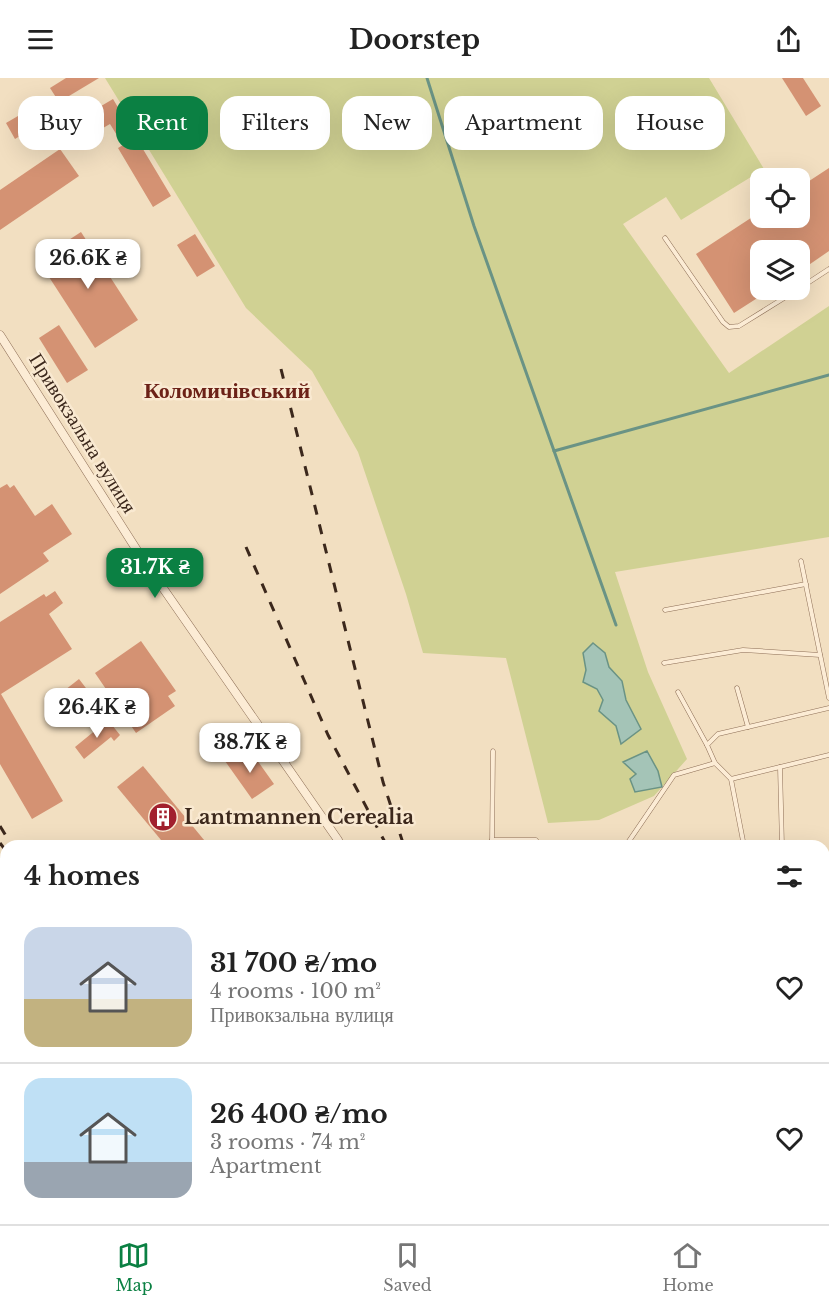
<!DOCTYPE html>
<html lang="en">
<head>
<meta charset="utf-8">
<style>
  :root { --surface:#fff; --page:#f6f6f6; --text:#222; --muted:#767676; --line:#e0e0e0; --accent:#0b8043 }
  body { margin:0; font-family:"Libre Baskerville",serif; background:var(--page); color:var(--text); height:100vh; display:flex; flex-direction:column; font-size:22px; white-space:nowrap }
  * { box-sizing:border-box; margin:0 }
  p { font-size:20px; color:var(--muted) }
  .icon { flex:none; width:33px; height:33px; fill:none; stroke:currentColor; stroke-width:2; stroke-linecap:round; stroke-linejoin:round }
  .map { position:relative; flex:1; overflow:hidden }
  .panel { position:absolute; left:0px; top:762px; width:830px; height:384px; display:flex; flex-direction:column; background:var(--surface); border-radius:18px 18px 0 0; box-shadow:0 6px 24px #0002 }
  .panel>* { flex:none }
  .banner { position:absolute; left:18px; top:18px; width:794px; height:54px; display:flex; gap:12px }
  .buttons { position:absolute; left:750px; top:90px; display:grid; gap:12px }
  .buttons a { display:grid; place-items:center; width:60px; height:60px; border-radius:12px; background:var(--surface); box-shadow:0 6px 24px #0002; font-size:30px }
  .price { position:absolute; translate:-50% -51px; padding:0 14px; border-radius:12px; background:#fff; color:#222; font-size:20px; line-height:39px; filter:drop-shadow(0 2px 3px #0008) }
  .price::after { content:''; position:absolute; left:50%; top:36px; width:18px; height:14px; margin-left:-9px; background:inherit; clip-path:polygon(0 0,100% 0,50% 100%) }
  .price.active { background:var(--accent); color:#fff }
  ul { padding:0; list-style:none }
  li { display:flex; align-items:center; gap:18px; height:150px; padding:0 24px }
  li+li { border-top:2px solid var(--line) }
  li span { display:grid; place-items:center; flex:none; width:168px; height:120px; border-radius:18px; color:#555 }
  li>.icon { margin-inline-start:auto }
  span .icon { width:72px; height:72px; fill:#fffc; stroke-width:1 }
  li b { font-size:26px }
  h2 { display:flex; justify-content:space-between; align-items:center; height:72px; padding:0 24px; font-size:26px }
  .tag { padding:0 21px; border-radius:18px; background:var(--surface); box-shadow:0 6px 24px #0002; font-size:21px; line-height:54px }
  .tag.active { background:var(--accent); color:#fff }
  header { display:flex; justify-content:space-between; align-items:center; height:78px; padding:0 24px; background:var(--surface); font-size:27px; font-weight:700 }
  .tab-bar { display:flex; justify-content:space-around; align-items:center; height:84px; border-top:2px solid var(--line); background:var(--surface); font-size:16px; color:var(--muted) }
  .tab-bar a { display:grid; justify-items:center; gap:3px }
  .tab-bar .active { color:var(--accent) }
  .map>svg:first-child { display:block }
</style>
</head>
<body>
<header><svg class="icon" aria-label="menu" viewBox="0 0 24 24"><path d="M4 6h16M4 12h16M4 18h16"/></svg>Doorstep<svg class="icon" aria-label="share" viewBox="0 0 24 24"><path d="M12 15V3M7 8l5-5 5 5M5 13v7h14v-7"/></svg></header>
<div class="map">
<svg width="829" height="1146" viewBox="0 0 829 1146">
  <rect width="100%" height="100%" fill="#f2dfc1"/>
  <path fill="#d0d193" d="M105 0H709L764 91 681 142 666 119 623 146 729 295 829 228V459L615 494 648 594 687 681 654 718 599 742 548 745 506 580 423 575 406 516 358 374 312 293 246 230Z"/>
  <g fill="#a4c4b7" stroke="#6a9385" stroke-width="1.5">
    <path d="M593 565 605 575 609 589 622 603 626 622 641 651 621 666 616 648 599 633 603 622 597 611 583 604 586 592 583 575Z"/>
    <path d="M647 673 658 693 662 709 635 714 630 701 636 696 623 684Z"/>
  </g>
  <g fill="none" stroke-linecap="round" stroke-linejoin="round">
    <g stroke="#6a9385" stroke-width="3">
      <path d="M427 0 474 148 616 547"/>
      <path d="M554 373 829 297"/>
    </g>
  </g>
  <g fill="#d49273">
    <path d="M66 0H99L59 24 50 10Z"/>
    <path d="M782 0H803L821 28 806 38Z"/>
    <path d="M113 21 171 118 153 129 118 70 123 67 110 46 96 54 86 37Z"/>
    <path d="M42 24 51 39 15 61 6 45Z"/>
    <path d="M60 71 79 98 0 152V112Z"/>
    <path d="M829 90V173L800 193V172H760V212H770L734 235 696 176 760 134V140H800V109Z"/>
    <path d="M81 154 138 242 95 270 38 182Z"/>
    <path d="M195 156 215 188 197 199 177 167Z"/>
    <path d="M59 247 88 292 67 305 39 260Z"/>
    <path d="M7 406 10 410 14 407 35 438 52 426 72 456 43 475 49 483 0 516V410Z"/>
    <path d="M55 513 63 525 49 536 72 571 1 616 63 723 32 741 0 686V544L44 516 46 519Z"/>
    <path d="M141 563 176 613 168 618 175 628 136 655 95 595Z"/>
    <path d="M79 601 99 627 72 649 51 623Z"/>
    <path d="M108 642 120 657 114 663 111 659 84 681 75 669Z"/>
    <path d="M240 673 245 680 252 675 274 706 252 721 225 683Z"/>
    <path d="M143 688 209 768H166L117 709Z"/>
  </g>
  <g fill="none" stroke-linecap="round" stroke-linejoin="round">
    <g stroke="#8d6e56" stroke-width="5">
      <g id="service">
        <path d="M665 160 723 244 729 249 739 248 797 212"/>
        <path d="M800 210 829 191"/>
        <path d="M801 483 829 620"/>
        <path d="M665 532 806 506"/>
        <path d="M664 585 743 572 820 577"/>
        <path d="M737 610 748 649"/>
        <path d="M678 614 707 667"/>
        <path d="M780 689 782 768"/>
        <path d="M731 701 829 677"/>
        <path d="M492 762H536L538 768"/>
        <path d="M492 768 493 673"/>
        <path d="M622 768 627 766 674 697 715 685"/>
        <path d="M744 768 731 701 715 685 707 667 718 656 829 630"/>
        <path d="M322 1140 326 1146"/>
        <path d="M432 1140 434 1146"/>
        <path d="M355 1146 375 1140"/>
      </g>
    </g>
    <g stroke="#8d6e56" stroke-width="9">
      <g id="minor">
        <path d="M0 257 140 477 338 762 340 768"/>
        <path d="M0 856 6 865"/>
        <path d="M824 921 829 920"/>
        <path d="M824 955 829 984"/>
        <path d="M0 1053 6 1067"/>
        <path d="M36 1140 38 1146"/>
      </g>
    </g>
    <g stroke="#8d6e56" stroke-width="12">
      <path id="tertiary" d="M171 1140 174 1146"/>
    </g>
    <g stroke="#6f4f3a" stroke-width="12">
      <g id="secondary">
        <path d="M0 892 6 889"/>
        <path d="M824 1004 829 1003"/>
        <path d="M500 1146 503 1140"/>
      </g>
    </g>
    <use href="#service" stroke="#fcecd5" stroke-width="4"/>
    <use href="#minor" stroke="#fcecd5" stroke-width="8"/>
    <use href="#tertiary" stroke="#fcecd5" stroke-width="10"/>
    <use href="#secondary" stroke="#fcecd5" stroke-width="10"/>
    <g stroke="#3c281c" stroke-width="3" stroke-dasharray="10 10" stroke-linecap="butt">
      <path d="M281 291 383 704 404 768"/>
      <path d="M246 469 328 657 387 768"/>
      <path d="M0 748 6 758"/>
      <path d="M0 765 6 773"/>
      <path d="M0 780 6 789"/>
      <path d="M0 794 6 803"/>
      <path d="M260 1140 265 1146"/>
      <path d="M271 1140 276 1146"/>
      <path d="M299 1140 304 1146"/>
      <path d="M533 1146 534 1140"/>
    </g>
  </g>
  <defs>
    <g id="building-disc" transform="scale(1.5)"><circle r="9.5" fill="#a2202e" stroke="#f9e9d1"/><path d="M-4-6H4V6H1V3H-1V6H-4ZM-2.5-4.3h1.7v1.8h-1.7ZM.8-4.3h1.7v1.8H.8ZM-2.5-1h1.7V.8h-1.7ZM.8-1h1.7V.8H.8Z" fill="#fff"/></g>
  </defs>
  <g fill-rule="evenodd">
    <use href="#building-disc" x="163" y="739"/>
  </g>
  <g text-anchor="middle" dominant-baseline="central" stroke-width="5" stroke-linejoin="round" paint-order="stroke">
    <g font-size="20" fill="#3c281c" stroke="#f9e9d1">
      <text transform="translate(83 355) rotate(58)">Привокзальна вулиця</text>
    </g>
    <g font-size="20" font-weight="bold" fill="#3c281c" stroke="#f9e9d1" text-anchor="start">
      <text x="184" y="739">Lantmannen Cerealia</text>
    </g>
    <g font-size="22" font-weight="bold" fill="#6c2117" stroke="#f9e9d1">
      <text x="227" y="312">Коломичівський</text>
    </g>
  </g>
</svg>
<div class="buttons">
<a><svg class="icon" aria-label="locate" viewBox="0 0 24 24"><circle cx="12" cy="12" r="6"/><path d="M12 2v4M12 18v4M2 12h4M18 12h4"/></svg></a>
<a><svg class="icon" aria-label="layers" viewBox="0 0 24 24"><path d="M12 4l9 5-9 5-9-5zM3 14l9 5 9-5"/></svg></a>
</div>
<b class="price" style="left:88px;top:212px">26.6K ₴</b>
<b class="price active" style="left:155px;top:521px">31.7K ₴</b>
<b class="price" style="left:97px;top:661px">26.4K ₴</b>
<b class="price" style="left:250px;top:696px">38.7K ₴</b>
<div class="banner">
<a class="tag">Buy</a>
<a class="tag active">Rent</a>
<a class="tag">Filters</a>
<a class="tag">New</a>
<a class="tag">Apartment</a>
<a class="tag">House</a>
</div>
<section class="panel">
<h2>4 homes<svg class="icon" aria-label="filters" viewBox="0 0 24 24"><path d="M4 7h16M4 17h16"/><circle cx="9" cy="7" r="2"/><circle cx="15" cy="17" r="2"/></svg></h2>
<ul>
<li><span style="background:linear-gradient(#c9d6e8 60%,#c2b280 0)"><svg class="icon" aria-label="home" viewBox="0 0 24 24"><path d="M3 11l9-7 9 7M6 9v11h12V9"/></svg></span><div><b>31 700 ₴/mo</b><p>4 rooms · 100 m²</p><p>Привокзальна вулиця</p></div><svg class="icon" aria-label="heart" viewBox="0 0 24 24"><path d="M12 20l-8-8c-3-5 5-10 8-4 3-6 11-1 8 4z"/></svg></li>
<li><span style="background:linear-gradient(#bfe0f5 70%,#9aa5b1 0)"><svg class="icon" aria-label="home" viewBox="0 0 24 24"><path d="M3 11l9-7 9 7M6 9v11h12V9"/></svg></span><div><b>26 400 ₴/mo</b><p>3 rooms · 74 m²</p><p>Apartment</p></div><svg class="icon" aria-label="heart" viewBox="0 0 24 24"><path d="M12 20l-8-8c-3-5 5-10 8-4 3-6 11-1 8 4z"/></svg></li>
</ul>
</section>
</div>
<nav class="tab-bar">
<a class="active"><svg class="icon" aria-label="map" viewBox="0 0 24 24"><path d="M3 6l6-2 6 2 6-2v14l-6 2-6-2-6 2zM9 4v14M15 6v14"/></svg>Map</a>
<a><svg class="icon" aria-label="saved" viewBox="0 0 24 24"><path d="M7 4h10v16l-5-4-5 4z"/></svg>Saved</a>
<a><svg class="icon" aria-label="home" viewBox="0 0 24 24"><path d="M3 11l9-7 9 7M6 9v11h12V9"/></svg>Home</a>
</nav>
</body>
</html>
